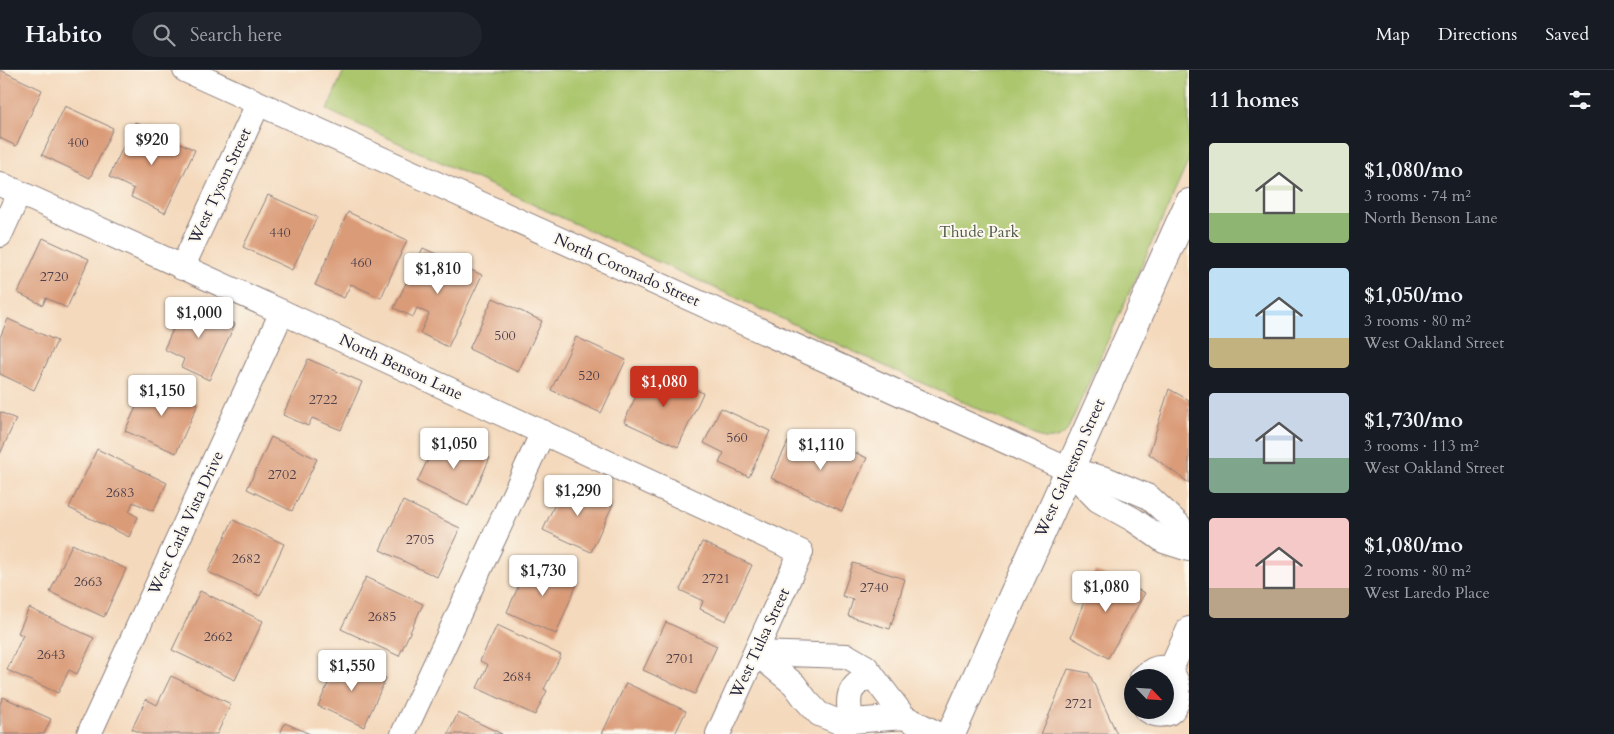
<!DOCTYPE html>
<html lang="en">
<head>
<meta charset="utf-8">
<style>
  :root { --surface:#171b24; --page:#20242c; --text:#f1f3f6; --muted:#9ea1a6; --line:#363941; --accent:#c8321e }
  body { margin:0; font-family:Cardo,serif; background:var(--page); color:var(--text); height:100vh; display:flex; flex-direction:column; font-size:19px; white-space:nowrap }
  * { box-sizing:border-box; margin:0 }
  p { font-size:16px; color:var(--muted) }
  .icon { flex:none; width:28px; height:28px; fill:none; stroke:currentColor; stroke-width:2; stroke-linecap:round; stroke-linejoin:round }
  .map { position:relative; flex:1; overflow:hidden }
  .sheet { display:flex; flex-direction:column; background:var(--surface); width:425px }
  .sheet>* { flex:none }
  .needle { width:32px; rotate:115deg }
  .controls { position:absolute; left:1124px; top:599px; display:grid; gap:10px }
  .controls a { display:grid; place-items:center; width:50px; height:50px; border-radius:50%; background:var(--surface); box-shadow:0 2px 12px #0003; font-size:25px }
  .price { position:absolute; translate:-50% -42px; padding:0 11px; border-radius:5px; background:#fff; color:#222; font-size:16px; line-height:32px; filter:drop-shadow(0 1px 2px #0008) }
  .price::after { content:''; position:absolute; left:50%; top:30px; width:15px; height:11px; margin-left:-8px; background:inherit; clip-path:polygon(0 0,100% 0,50% 100%) }
  .price.current { background:var(--accent); color:#fff }
  ul { padding:0; list-style:none }
  li { display:flex; align-items:center; gap:15px; height:125px; padding:0 20px }
  li span { display:grid; place-items:center; flex:none; width:140px; height:100px; border-radius:5px; color:#555 }
  li>.icon { margin-inline-start:auto }
  span .icon { width:60px; height:60px; fill:#fffc; stroke-width:1 }
  li b { font-size:21px }
  h2 { display:flex; justify-content:space-between; align-items:center; height:60px; padding:0 20px; font-size:21px }
  header { display:flex; align-items:center; gap:30px; box-sizing:border-box; height:70px; padding:0 25px; background:var(--surface); border-bottom:1px solid var(--line) }
  header strong { font-size:24px }
  nav { display:flex; gap:28px; margin-inline-start:auto; font-size:18px }
  .search { width:350px; height:45px; background:var(--page); display:flex; align-items:center; gap:12px; box-sizing:border-box; padding:0 18px; border-radius:28px; color:var(--muted); font-size:19px }
  main { display:flex; flex:1; min-height:0 }
  .map>svg:first-child { display:block }
</style>
</head>
<body>
<header>
<strong>Habito</strong>
<div class="search"><svg class="icon" aria-label="search" viewBox="0 0 24 24"><circle cx="10" cy="10" r="6"/><path d="M15 15l6 6"/></svg>Search here</div>
<nav><a>Map</a><a>Directions</a><a>Saved</a></nav>
</header>
<main>
<div class="map">
<svg width="1189" height="664" viewBox="0 0 1189 664">
  <rect width="100%" height="100%" fill="#fbf7ec"/>
  <filter id="ink" filterUnits="userSpaceOnUse"><feTurbulence type="fractalNoise" baseFrequency=".02" numOctaves="2"/><feDisplacementMap in="SourceGraphic" scale="10" xChannelSelector="R" yChannelSelector="G"/><feConvolveMatrix kernelMatrix="1 2 1 2 8 2 1 2 1" color-interpolation-filters="sRGB"/></filter>
  <filter id="wash" filterUnits="userSpaceOnUse"><feTurbulence type="fractalNoise" baseFrequency=".0096" numOctaves="4" result="noise"/><feDisplacementMap in="SourceGraphic" scale="20" xChannelSelector="R" yChannelSelector="G"/><feGaussianBlur stdDeviation="1.12" result="paint"/><feColorMatrix in="noise" values="0 0 0 0 0 0 0 0 0 0 0 0 0 0 0 0 0 1.4 0 .05"/><feComposite in="paint" operator="in"/></filter>
  <g filter="url(#wash)">
    <rect width="100%" height="100%" fill="#f4d9bc"/>
    <path fill="#abc66d" stroke="#667454" d="M344 0H1189V90L1067 361C1059 368 1054 370 1044 369L327 40Z"/>
    <g id="blocks">
      <g fill="#da9b78">
        <path d="M0 0 42 20 16 76 0 68Z"/>
        <path d="M65 36 113 58 90 108 42 85Z"/>
        <path d="M135 52 195 80 165 143 131 127 134 119 109 107Z"/>
        <path d="M268 125 317 147 292 200 243 177Z"/>
        <path d="M348 142 407 170 381 228 351 214 344 228 315 215Z"/>
        <path d="M43 168 89 189 67 238 46 228 43 235 18 223Z"/>
        <path d="M423 178 482 205 448 277 420 263 429 244 417 238 413 247 394 238Z"/>
        <path d="M493 228 542 251 518 302 469 279Z"/>
        <path d="M186 231 235 254 209 310 181 297 184 289 164 279Z"/>
        <path d="M8 249 57 271 34 320 0 304V267Z"/>
        <path d="M576 267 626 290 601 343 551 320Z"/>
        <path d="M308 289 362 312 341 360 312 348 308 356 283 345Z"/>
        <path d="M649 298 703 323 678 377 624 352Z"/>
        <path d="M148 311 198 334 176 383 125 361Z"/>
        <path d="M1169 319 1189 330V413L1149 384Z"/>
        <path d="M721 338 770 361 749 407 719 393 724 383 704 373Z"/>
        <path d="M0 342 16 349 0 384Z"/>
        <path d="M440 364 490 388 468 436 417 412Z"/>
        <path d="M819 366 867 388 842 441 771 408 788 372 811 383Z"/>
        <path d="M271 367 317 389 292 441 247 419Z"/>
        <path d="M97 379 167 413 153 441 133 432 129 442 138 447 129 467 69 438Z"/>
        <path d="M565 412 613 434 591 482 543 460Z"/>
        <path d="M403 431 460 458 437 507 380 480Z"/>
        <path d="M233 450 284 474 260 526 208 502Z"/>
        <path d="M702 472 752 495 726 551 700 539 703 531 680 520Z"/>
        <path d="M72 474 126 499 104 547 50 522Z"/>
        <path d="M530 490 578 511 556 564 507 542Z"/>
        <path d="M853 493 905 509 890 559 848 546 853 529 842 526Z"/>
        <path d="M1095 501 1145 523 1108 588 1071 567Z"/>
        <path d="M366 507 423 534 399 586 341 559Z"/>
        <path d="M200 521 263 551 235 610 172 580Z"/>
        <path d="M29 538 94 568 77 604 69 600 58 623 7 600 23 565 18 563Z"/>
        <path d="M666 552 717 576 695 624 643 600Z"/>
        <path d="M497 555 561 585 544 619 547 621 535 645 477 618 488 595 480 591Z"/>
        <path d="M340 587 386 608 364 657 318 636Z"/>
        <path d="M1068 599 1089 603 1117 664H1041Z"/>
        <path d="M171 606 231 634 217 664H144L132 659 146 629 157 635Z"/>
        <path d="M626 613 686 641 675 664H602Z"/>
        <path d="M3 627 51 649 44 664H0V634Z"/>
        <path d="M458 643 502 664H448Z"/>
        <path d="M285 653 310 664H280Z"/>
      </g>
    </g>
  </g>
  <g filter="url(#ink)">
    <use href="#blocks" fill-opacity="0" stroke="#8b7e7c" stroke-width="1"/>
    <g fill="none" stroke-linecap="round" stroke-linejoin="round">
      <g stroke="#8b7e7c" stroke-width="26">
        <g id="minor">
          <path d="M185 0 1069 400 1106 409 1149 427 1179 455 1188 478"/>
          <path d="M0 114 282 242 801 482 718 664"/>
          <path d="M0 165 19 123"/>
          <path d="M182 198 258 34"/>
          <path d="M1069 400 1098 430 1134 450 1164 471 1189 479"/>
          <path d="M1171 599 1189 559"/>
          <path d="M1142 608C1175 575 1189 631 1169 643 1161 646 1154 645 1147 640"/>
          <path d="M904 647 839 652 819 644 806 630 794 614 756 583 847 586 866 597 904 647 938 664"/>
          <path d="M851 651C847 625 847 617 872 605"/>
          <path d="M89 664 282 242"/>
          <path d="M403 664 543 362"/>
        </g>
      </g>
      <g stroke="#8b7e7c" stroke-width="30">
        <path id="tertiary" d="M951 664 1189 133"/>
      </g>
      <use href="#minor" stroke="#fff" stroke-width="24"/>
      <use href="#tertiary" stroke="#fff" stroke-width="28"/>
    </g>
  </g>
  <g text-anchor="middle" dominant-baseline="central" stroke-width="4" stroke-linejoin="round" paint-order="stroke">
    <g font-size="14" fill="#50404a">
      <text x="78" y="72">400</text>
      <text x="280" y="162">440</text>
      <text x="361" y="192">460</text>
      <text x="54" y="206">2720</text>
      <text x="505" y="265">500</text>
      <text x="589" y="305">520</text>
      <text x="323" y="329">2722</text>
      <text x="737" y="367">560</text>
      <text x="282" y="404">2702</text>
      <text x="120" y="422">2683</text>
      <text x="420" y="469">2705</text>
      <text x="246" y="488">2682</text>
      <text x="716" y="508">2721</text>
      <text x="88" y="511">2663</text>
      <text x="874" y="517">2740</text>
      <text x="382" y="546">2685</text>
      <text x="218" y="566">2662</text>
      <text x="51" y="584">2643</text>
      <text x="680" y="588">2701</text>
      <text x="517" y="606">2684</text>
      <text x="1079" y="633">2721</text>
    </g>
    <g font-size="16" fill="#22223b" stroke="#fbf7ec">
      <text transform="translate(220 116) rotate(-65)">West Tyson Street</text>
      <text transform="translate(627 200) rotate(24)">North Coronado Street</text>
      <text transform="translate(401 297) rotate(25)">North Benson Lane</text>
      <text transform="translate(1070 398) rotate(-66)">West Galveston Street</text>
      <text transform="translate(186 453) rotate(-65)">West Carla Vista Drive</text>
      <text transform="translate(760 573) rotate(-65)">West Tulsa Street</text>
    </g>
    <g font-size="16" fill="#525b4c" stroke="#fbf7ec">
      <text x="979" y="162">Thude Park</text>
    </g>
  </g>
</svg>
<div class="controls">
<a><svg class="needle" viewBox="-14 -14 28 28"><path d="M0-13l5 13h-10z" fill="#e53935"/><path d="M0 13l5-13h-10z" fill="#9ea1a6"/></svg></a>
</div>
<b class="price" style="left:152px;top:96px">$920</b>
<b class="price" style="left:438px;top:225px">$1,810</b>
<b class="price" style="left:199px;top:269px">$1,000</b>
<b class="price current" style="left:664px;top:338px">$1,080</b>
<b class="price" style="left:162px;top:347px">$1,150</b>
<b class="price" style="left:454px;top:400px">$1,050</b>
<b class="price" style="left:821px;top:401px">$1,110</b>
<b class="price" style="left:578px;top:447px">$1,290</b>
<b class="price" style="left:543px;top:527px">$1,730</b>
<b class="price" style="left:1106px;top:543px">$1,080</b>
<b class="price" style="left:352px;top:622px">$1,550</b>
</div>
<section class="sheet">
<h2>11 homes<svg class="icon" aria-label="filters" viewBox="0 0 24 24"><path d="M4 7h16M4 17h16"/><circle cx="9" cy="7" r="2"/><circle cx="15" cy="17" r="2"/></svg></h2>
<ul>
<li><span style="background:linear-gradient(#dfe7d0 70%,#8fb573 0)"><svg class="icon" aria-label="home" viewBox="0 0 24 24"><path d="M3 11l9-7 9 7M6 9v11h12V9"/></svg></span><div><b>$1,080/mo</b><p>3 rooms · 74 m²</p><p>North Benson Lane</p></div></li>
<li><span style="background:linear-gradient(#bfe0f5 70%,#c2b280 0)"><svg class="icon" aria-label="home" viewBox="0 0 24 24"><path d="M3 11l9-7 9 7M6 9v11h12V9"/></svg></span><div><b>$1,050/mo</b><p>3 rooms · 80 m²</p><p>West Oakland Street</p></div></li>
<li><span style="background:linear-gradient(#c9d6e8 65%,#7fa58c 0)"><svg class="icon" aria-label="home" viewBox="0 0 24 24"><path d="M3 11l9-7 9 7M6 9v11h12V9"/></svg></span><div><b>$1,730/mo</b><p>3 rooms · 113 m²</p><p>West Oakland Street</p></div></li>
<li><span style="background:linear-gradient(#f6c9c9 70%,#b9a48a 0)"><svg class="icon" aria-label="home" viewBox="0 0 24 24"><path d="M3 11l9-7 9 7M6 9v11h12V9"/></svg></span><div><b>$1,080/mo</b><p>2 rooms · 80 m²</p><p>West Laredo Place</p></div></li>
</ul>
</section>
</main>
</body>
</html>
